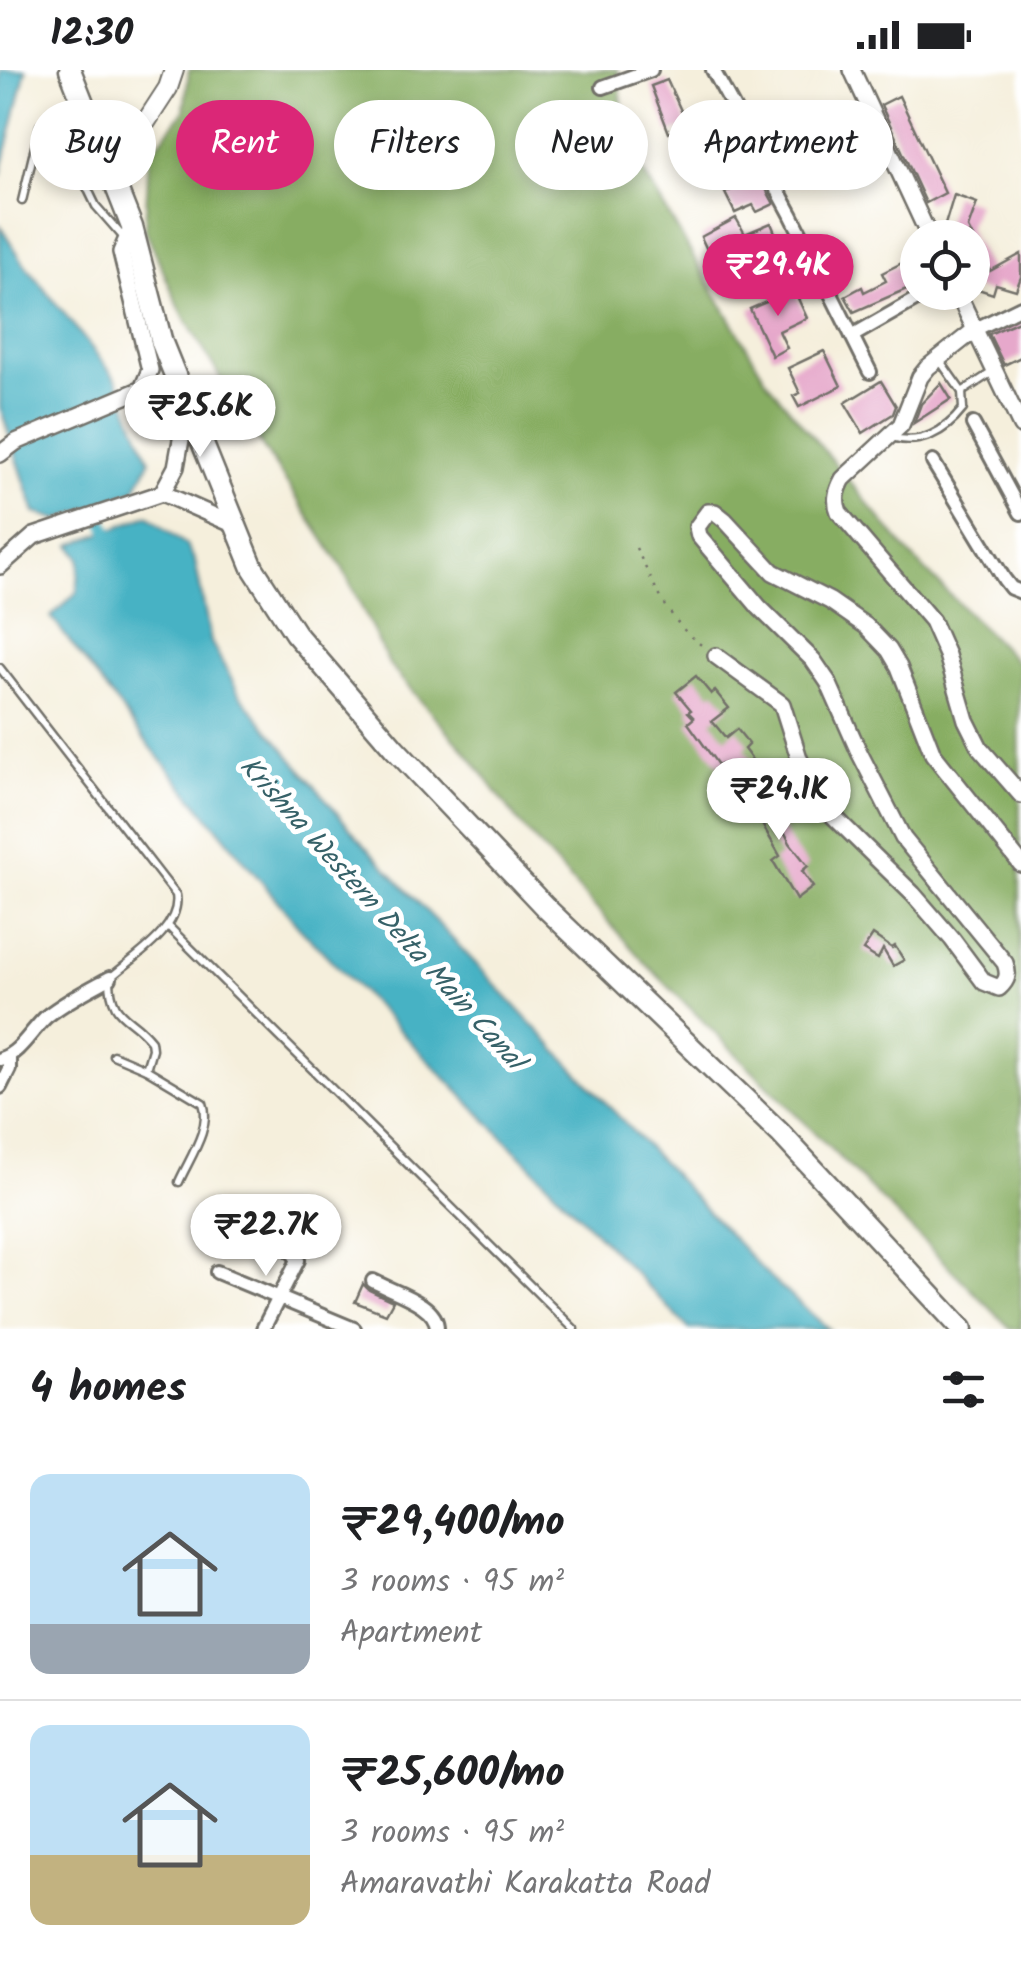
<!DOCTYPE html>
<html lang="en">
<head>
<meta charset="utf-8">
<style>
  :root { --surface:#fff; --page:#f6f6f6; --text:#202124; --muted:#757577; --line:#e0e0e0; --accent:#db2777 }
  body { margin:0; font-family:Kalam,sans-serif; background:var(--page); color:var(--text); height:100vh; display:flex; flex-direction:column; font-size:38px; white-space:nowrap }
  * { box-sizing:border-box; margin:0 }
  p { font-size:32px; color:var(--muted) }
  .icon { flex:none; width:55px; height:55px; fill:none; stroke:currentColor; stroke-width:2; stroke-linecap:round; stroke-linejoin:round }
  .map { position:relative; height:1259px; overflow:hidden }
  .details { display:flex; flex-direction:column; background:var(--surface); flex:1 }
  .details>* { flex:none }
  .banner { position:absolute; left:30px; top:30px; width:962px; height:90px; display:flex; gap:20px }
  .controls { position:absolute; left:900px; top:150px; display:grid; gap:20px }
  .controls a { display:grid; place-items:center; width:90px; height:90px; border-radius:50%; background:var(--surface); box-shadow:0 5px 15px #0003; font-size:50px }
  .price { position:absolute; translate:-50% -85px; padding:0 22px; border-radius:35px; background:#fff; color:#222; font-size:32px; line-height:65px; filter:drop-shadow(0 2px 5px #0008) }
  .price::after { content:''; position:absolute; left:50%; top:60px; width:30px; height:22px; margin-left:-15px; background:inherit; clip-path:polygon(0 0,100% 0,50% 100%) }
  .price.on { background:var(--accent); color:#fff }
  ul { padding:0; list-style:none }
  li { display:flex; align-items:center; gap:30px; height:250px; padding:0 30px }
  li+li { border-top:2px solid var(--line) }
  li span { display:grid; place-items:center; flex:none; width:280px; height:200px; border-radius:20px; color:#555 }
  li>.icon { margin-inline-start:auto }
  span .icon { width:120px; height:120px; fill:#fffc; stroke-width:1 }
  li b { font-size:42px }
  h2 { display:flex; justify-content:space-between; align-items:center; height:120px; padding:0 30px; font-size:42px }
  .chip { padding:0 35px; border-radius:45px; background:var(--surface); box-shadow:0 5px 15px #0003; font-size:35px; line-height:90px }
  .chip.on { background:var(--accent); color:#fff }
  .status { display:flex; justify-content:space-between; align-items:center; height:70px; padding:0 50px; background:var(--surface); direction:ltr }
  .status svg { height:28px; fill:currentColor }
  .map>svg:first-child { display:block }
</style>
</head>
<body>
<div class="status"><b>12:30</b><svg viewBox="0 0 49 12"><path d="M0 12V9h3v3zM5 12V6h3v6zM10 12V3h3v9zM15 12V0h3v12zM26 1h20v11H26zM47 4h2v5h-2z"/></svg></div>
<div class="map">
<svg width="1021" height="1259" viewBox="0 0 1021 1259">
  <rect width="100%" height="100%" fill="#fff"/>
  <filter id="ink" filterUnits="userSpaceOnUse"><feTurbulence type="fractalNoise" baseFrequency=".01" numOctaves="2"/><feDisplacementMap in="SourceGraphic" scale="20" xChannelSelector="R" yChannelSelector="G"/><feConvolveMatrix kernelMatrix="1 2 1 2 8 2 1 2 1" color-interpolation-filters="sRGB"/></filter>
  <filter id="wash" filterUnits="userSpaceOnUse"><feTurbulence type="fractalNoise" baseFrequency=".0048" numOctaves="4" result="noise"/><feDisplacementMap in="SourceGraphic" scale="40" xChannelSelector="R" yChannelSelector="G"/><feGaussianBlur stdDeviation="2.25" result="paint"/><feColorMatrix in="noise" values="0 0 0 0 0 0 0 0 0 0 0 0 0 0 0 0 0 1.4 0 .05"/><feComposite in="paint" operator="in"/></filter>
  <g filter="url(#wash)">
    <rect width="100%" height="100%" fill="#f5efdc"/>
    <path fill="#87ad62" stroke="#596c46" stroke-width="2.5" d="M189 0H618L627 75 769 314 913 488 1019 594 1021 1259H1011L646 894 520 754 468 684 390 596 342 497 251 359 181 242 145 159 149 85 184 41Z"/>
    <g fill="#46b2c4" stroke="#386e78" stroke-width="2.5">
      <path d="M0 0H26L0 107Z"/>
      <path d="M0 156 24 193 117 310 150 391 135 420 59 450 35 443 0 337Z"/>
      <path d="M148 445 186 475 195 491 211 572 240 625 358 768 772 1210 829 1259H689L298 856 140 664 51 547 77 522 80 489 71 475Z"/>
    </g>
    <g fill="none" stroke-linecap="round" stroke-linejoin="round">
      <path stroke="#46b2c4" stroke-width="12" d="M96 435 115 476"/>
    </g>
    <g id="blocks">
      <g fill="#e6a8cb">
        <path d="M667 10 688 56 669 63 651 16Z"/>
        <path d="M899 26 945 123 926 133 881 35Z"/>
        <path d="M759 106 774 134 757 142 753 135 735 143 725 123Z"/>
        <path d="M954 125 977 133 968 158 990 201 1021 184V207L1016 220 996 214 993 224 972 217V168H941Z"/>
        <path d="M736 148 745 164 771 153 776 165 725 186 728 191 715 197 701 167Z"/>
        <path d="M908 190 918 214 854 242 845 226 862 217 864 222 886 211 882 203Z"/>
        <path d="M794 220 807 248 779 261 787 278 772 286 750 239Z"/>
        <path d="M1021 250V287L1004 295 989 264Z"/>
        <path d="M824 281 841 316 799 337 793 326 800 323 788 298Z"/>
        <path d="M881 311 896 336 893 344 863 363 845 333Z"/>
        <path d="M941 313 951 329 914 353 921 334Z"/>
        <path d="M696 606 711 624 715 621 729 638 712 651 726 668 737 659 749 674 744 679 758 698 738 713 724 694 718 695 688 653 694 648 688 642 691 640 676 622Z"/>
        <path d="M743 710 758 729 766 725 790 773 808 796 802 801 813 817 796 830 773 791 780 786 745 724 739 729 733 722Z"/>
        <path d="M873 865 892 878 895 876 904 890 893 896 883 879 878 889 863 880Z"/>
        <path d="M363 1214 369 1220 393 1231 386 1244 355 1232Z"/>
      </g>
    </g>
  </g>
  <g filter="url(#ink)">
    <use href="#blocks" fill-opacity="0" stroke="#727069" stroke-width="2.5"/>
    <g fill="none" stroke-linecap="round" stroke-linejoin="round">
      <g stroke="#727069" stroke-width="11">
        <g id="service">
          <path d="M22 131 40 56 48 47H53L96 136 124 168"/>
          <path d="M962 322 994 301"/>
          <path d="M891 367C920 376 945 362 963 339L962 322 938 288"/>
          <path d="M0 598 176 825C182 859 132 888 110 908 110 950 130 944 151 971L152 979 146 999"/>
          <path d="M168 856 574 1259"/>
          <path d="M113 985 146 999 203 1033C212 1057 189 1089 179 1112"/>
        </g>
      </g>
      <g stroke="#727069" stroke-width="18">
        <g id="minor">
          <path d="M713 0 791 144 870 302"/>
          <path d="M603 17 651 0"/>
          <path d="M976 259 1021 237"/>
          <path d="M852 266 929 222"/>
          <path d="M973 354 1021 443"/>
          <path d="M933 392 1004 509 1011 518 1021 522"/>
          <path d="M0 989C20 984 32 959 47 946 66 931 88 920 110 908"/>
          <path d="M0 1017 9 999V986"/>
          <path d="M251 1166 290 1179 298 1190 263 1259"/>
          <path d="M217 1202 354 1259"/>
          <path d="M373 1211C393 1222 438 1234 437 1259"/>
        </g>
      </g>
      <g stroke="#727069" stroke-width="20">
        <g id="tertiary">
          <path d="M852 0 930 168"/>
          <path d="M957 222 1021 356"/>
          <path d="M976 259 928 297 920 307 901 355 843 409C837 420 834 430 839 442L932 551 947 585 966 650 980 678 1021 725"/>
          <path d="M0 384 16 372 142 319 150 300 121 182 132 157"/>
          <path d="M162 423 237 456"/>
          <path d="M0 496 34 466 162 423 176 397 187 337"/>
          <path d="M716 586 782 634 799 688 818 731 913 824 952 869 984 912 999 918C1008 910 1009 904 1005 893L903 768 859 682 828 612 813 590 759 537 699 466 697 457 708 442H715L725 450 773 502 830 531 866 556 889 580 899 597 933 684 1021 794"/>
        </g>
      </g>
      <g stroke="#727069" stroke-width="22">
        <path id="secondary" d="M112 104 168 18 174 0"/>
      </g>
      <g stroke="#727069" stroke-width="25">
        <path id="primary" d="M70 0 132 157 162 273 253 498 295 563 394 678 545 837 780 1063 962 1259"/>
      </g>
      <path stroke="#727069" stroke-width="2.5" stroke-dasharray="2.5 8" stroke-linecap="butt" d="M636 478C655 517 670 555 707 579"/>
      <use href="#service" stroke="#fff" stroke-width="6"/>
      <use href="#minor" stroke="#fff" stroke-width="12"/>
      <use href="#tertiary" stroke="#fff" stroke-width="15"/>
      <use href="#secondary" stroke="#fff" stroke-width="18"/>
      <use href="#primary" stroke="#fff" stroke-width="20"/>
    </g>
  </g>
  <g text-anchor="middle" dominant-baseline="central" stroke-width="10" stroke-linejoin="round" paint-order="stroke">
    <g font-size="28" font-style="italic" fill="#366168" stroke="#fff">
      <text transform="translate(381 844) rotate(48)">Krishna Western Delta Main Canal</text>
    </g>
  </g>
</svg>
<div class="controls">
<a><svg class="icon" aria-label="locate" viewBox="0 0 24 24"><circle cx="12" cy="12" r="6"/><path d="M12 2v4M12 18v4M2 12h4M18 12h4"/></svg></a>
</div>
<b class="price on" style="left:778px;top:249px">₹29.4K</b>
<b class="price" style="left:200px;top:390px">₹25.6K</b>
<b class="price" style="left:779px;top:773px">₹24.1K</b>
<b class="price" style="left:266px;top:1209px">₹22.7K</b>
<div class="banner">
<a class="chip">Buy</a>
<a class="chip on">Rent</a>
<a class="chip">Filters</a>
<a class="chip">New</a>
<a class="chip">Apartment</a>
</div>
</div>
<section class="details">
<h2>4 homes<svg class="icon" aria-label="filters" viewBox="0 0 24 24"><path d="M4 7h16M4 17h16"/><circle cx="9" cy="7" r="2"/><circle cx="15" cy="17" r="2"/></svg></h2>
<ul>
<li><span style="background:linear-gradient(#bfe0f5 75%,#9aa5b1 0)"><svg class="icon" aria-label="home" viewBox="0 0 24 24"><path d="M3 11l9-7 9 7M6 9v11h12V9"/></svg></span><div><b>₹29,400/mo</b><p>3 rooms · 95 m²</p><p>Apartment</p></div></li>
<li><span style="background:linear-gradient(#bfe0f5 65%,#c2b280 0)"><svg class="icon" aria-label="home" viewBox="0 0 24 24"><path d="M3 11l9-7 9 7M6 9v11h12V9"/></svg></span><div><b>₹25,600/mo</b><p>3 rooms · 95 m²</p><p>Amaravathi Karakatta Road</p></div></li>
</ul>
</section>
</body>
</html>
